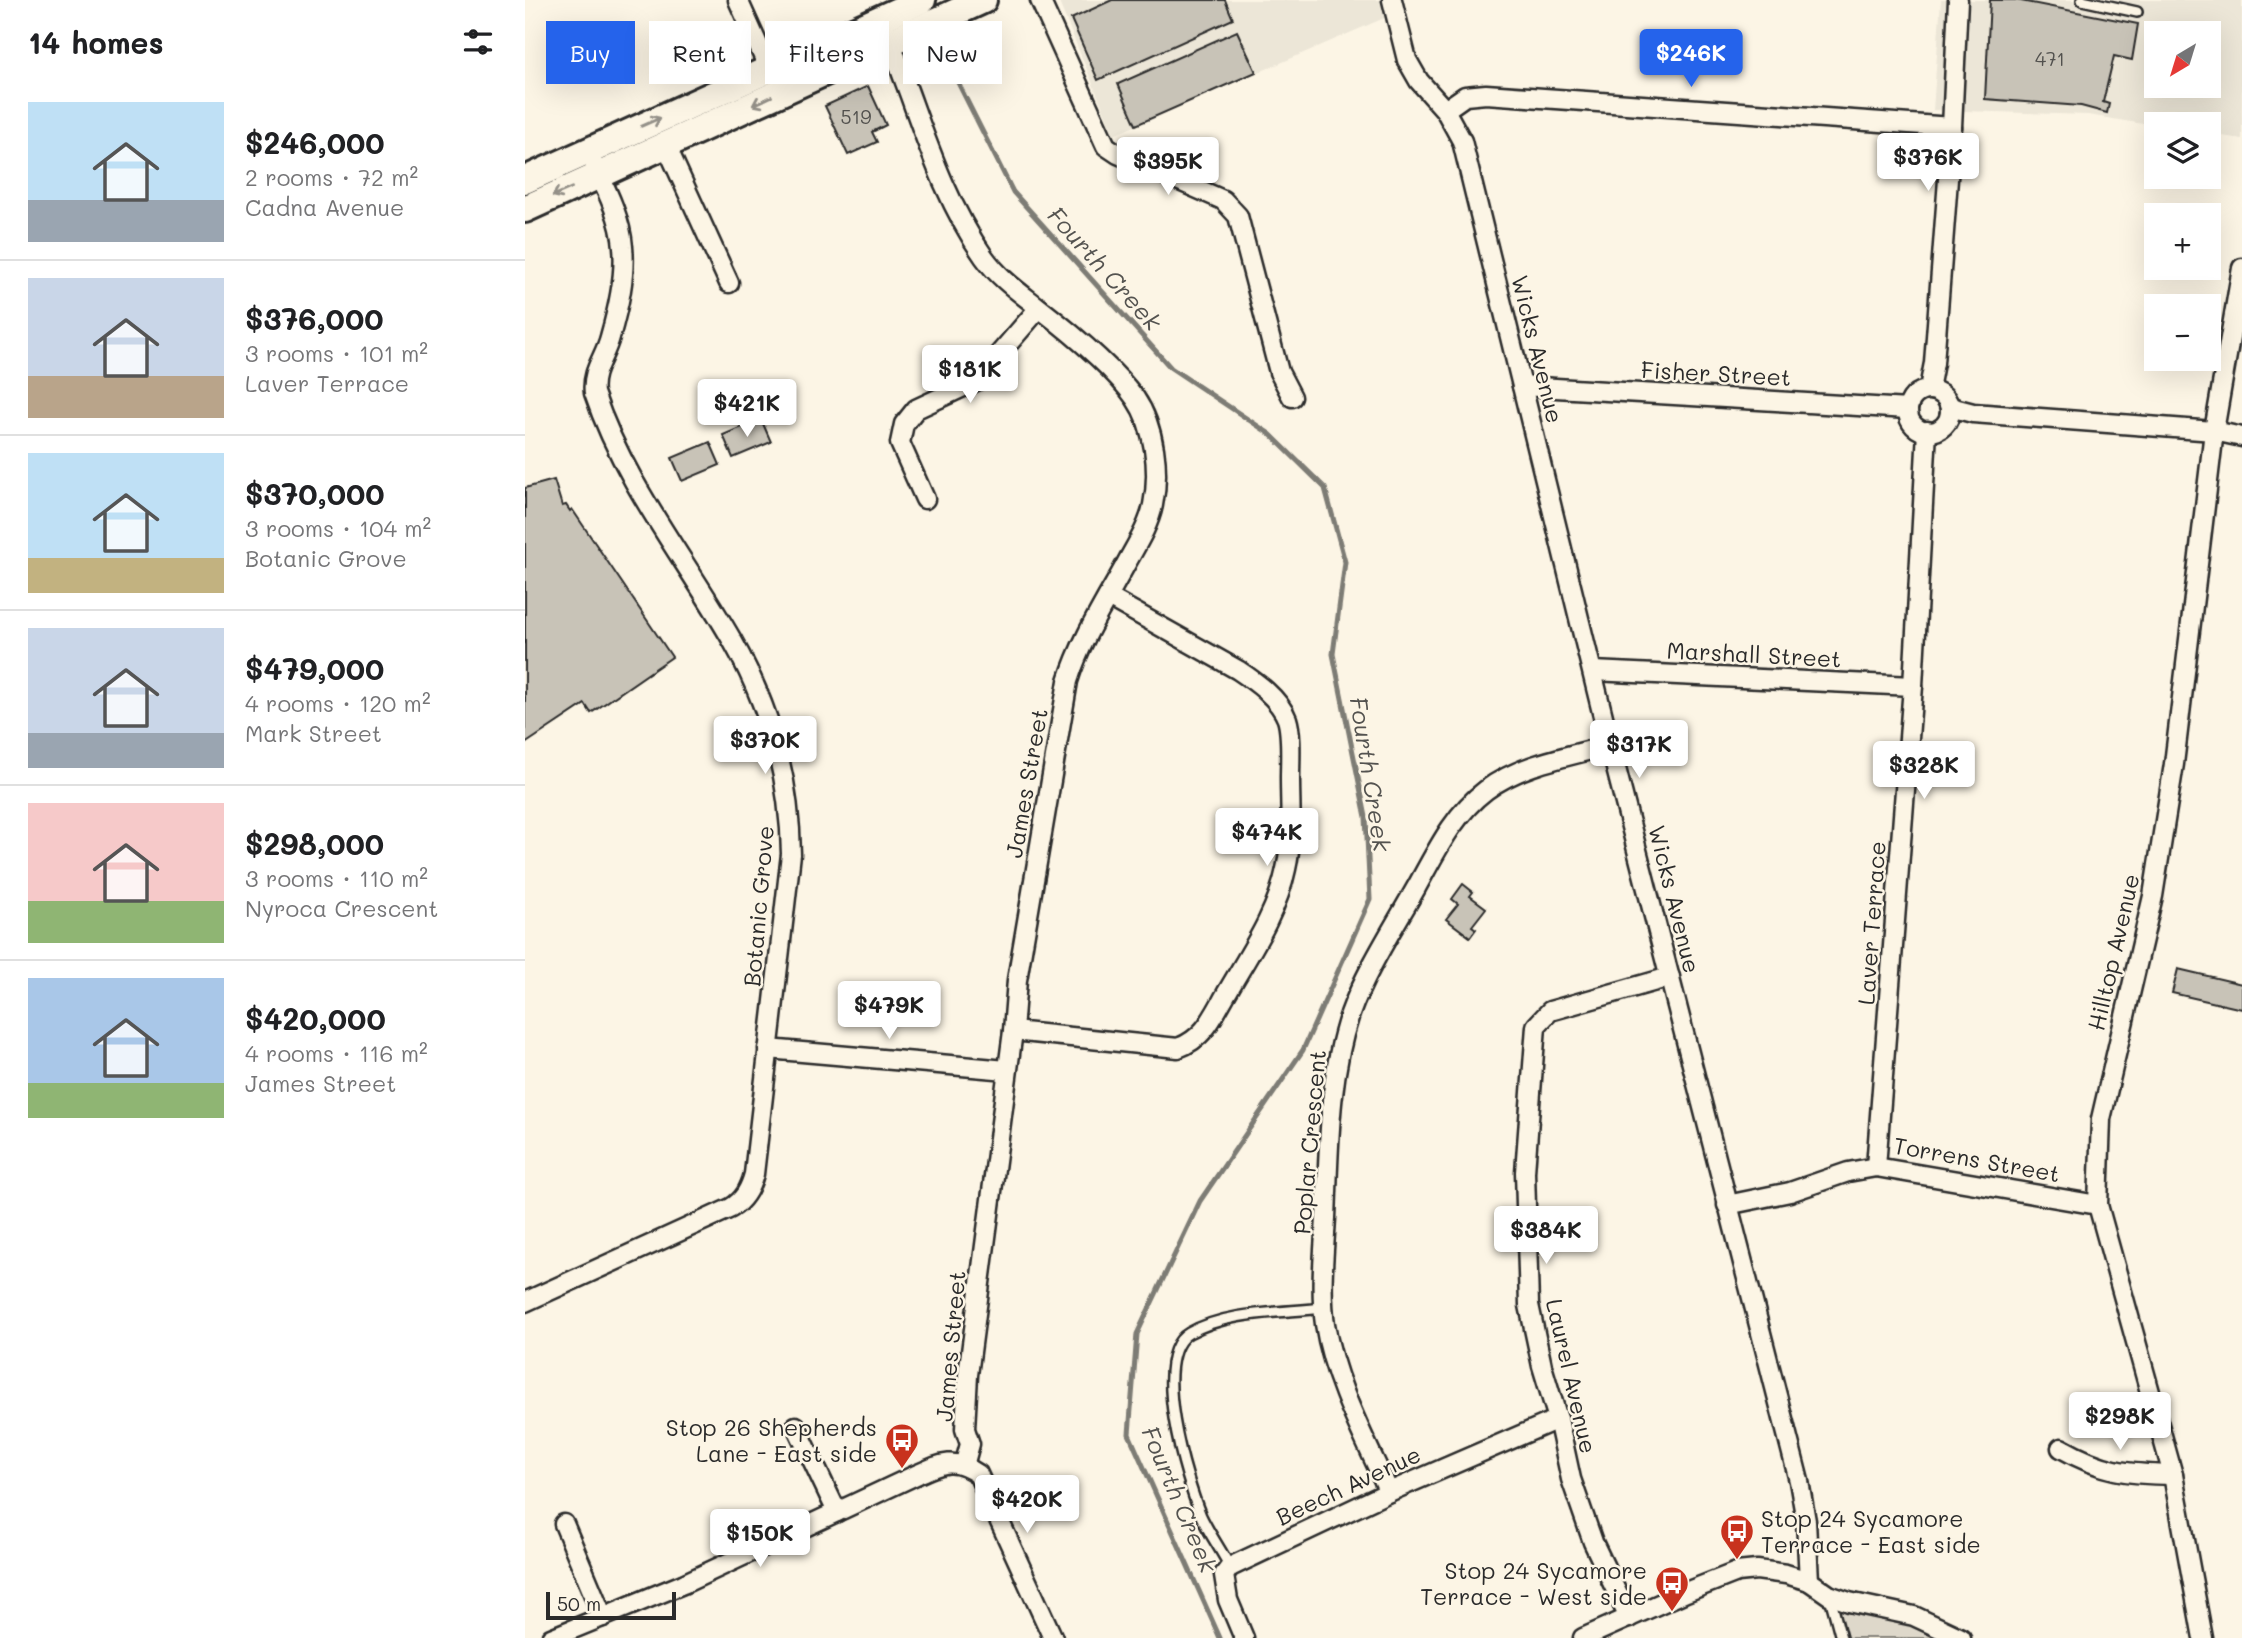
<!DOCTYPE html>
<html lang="en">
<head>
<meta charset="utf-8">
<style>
  :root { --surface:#fff; --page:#f6f6f6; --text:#202124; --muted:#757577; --line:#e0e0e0; --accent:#2563eb }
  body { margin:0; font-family:Mali,sans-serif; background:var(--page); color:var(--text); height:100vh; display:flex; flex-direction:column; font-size:26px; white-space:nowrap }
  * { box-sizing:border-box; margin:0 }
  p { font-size:23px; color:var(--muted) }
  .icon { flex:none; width:38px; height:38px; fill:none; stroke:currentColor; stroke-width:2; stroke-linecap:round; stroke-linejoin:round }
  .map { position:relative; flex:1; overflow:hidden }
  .panel { display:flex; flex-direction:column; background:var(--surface); width:525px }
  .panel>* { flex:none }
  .banner { position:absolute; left:21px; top:21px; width:665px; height:63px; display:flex; gap:14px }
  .needle { width:46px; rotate:218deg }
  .buttons { position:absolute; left:1619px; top:21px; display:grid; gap:14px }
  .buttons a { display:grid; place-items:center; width:77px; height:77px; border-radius:0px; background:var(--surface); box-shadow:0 7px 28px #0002; font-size:35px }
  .scale { position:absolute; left:21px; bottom:18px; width:130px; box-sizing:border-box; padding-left:7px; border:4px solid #2b2b2b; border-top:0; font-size:19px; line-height:24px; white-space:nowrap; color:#2b2b2b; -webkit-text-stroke:5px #fcf5e5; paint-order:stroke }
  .price { position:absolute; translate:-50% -60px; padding:0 16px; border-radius:7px; background:#fff; color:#222; font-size:23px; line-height:46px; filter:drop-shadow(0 2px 4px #0008) }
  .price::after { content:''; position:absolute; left:50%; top:42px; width:21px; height:16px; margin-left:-10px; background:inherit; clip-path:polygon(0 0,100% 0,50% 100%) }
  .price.on { background:var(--accent); color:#fff }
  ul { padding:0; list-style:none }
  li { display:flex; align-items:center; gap:21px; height:175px; padding:0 28px }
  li+li { border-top:2px solid var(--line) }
  li span { display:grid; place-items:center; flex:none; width:196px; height:140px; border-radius:0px; color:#555 }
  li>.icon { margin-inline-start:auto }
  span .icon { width:84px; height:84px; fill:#fffc; stroke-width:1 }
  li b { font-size:30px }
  h2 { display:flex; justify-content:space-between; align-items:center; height:84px; padding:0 28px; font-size:30px }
  .chip { padding:0 24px; border-radius:0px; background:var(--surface); box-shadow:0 7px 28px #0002; font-size:24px; line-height:63px }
  .chip.on { background:var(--accent); color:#fff }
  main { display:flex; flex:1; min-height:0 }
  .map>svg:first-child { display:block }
</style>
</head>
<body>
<main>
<section class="panel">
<h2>14 homes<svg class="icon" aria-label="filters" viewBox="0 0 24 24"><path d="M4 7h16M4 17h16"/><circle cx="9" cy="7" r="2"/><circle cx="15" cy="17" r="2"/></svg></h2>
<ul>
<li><span style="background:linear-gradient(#bfe0f5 70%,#9aa5b1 0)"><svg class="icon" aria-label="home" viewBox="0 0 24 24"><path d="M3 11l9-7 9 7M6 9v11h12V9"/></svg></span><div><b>$246,000</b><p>2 rooms · 72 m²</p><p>Cadna Avenue</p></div></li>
<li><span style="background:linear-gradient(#c9d6e8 70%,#b9a48a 0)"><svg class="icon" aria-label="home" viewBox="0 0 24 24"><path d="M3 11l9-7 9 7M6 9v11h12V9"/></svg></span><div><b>$376,000</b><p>3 rooms · 101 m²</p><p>Laver Terrace</p></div></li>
<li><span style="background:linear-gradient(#bfe0f5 75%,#c2b280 0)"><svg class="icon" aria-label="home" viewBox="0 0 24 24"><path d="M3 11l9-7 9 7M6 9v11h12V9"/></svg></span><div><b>$370,000</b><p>3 rooms · 104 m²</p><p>Botanic Grove</p></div></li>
<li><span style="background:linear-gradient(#c9d6e8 75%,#9aa5b1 0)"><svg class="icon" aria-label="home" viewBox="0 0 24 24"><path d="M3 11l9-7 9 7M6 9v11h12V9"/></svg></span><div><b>$479,000</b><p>4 rooms · 120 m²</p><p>Mark Street</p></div></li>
<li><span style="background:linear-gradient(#f6c9c9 70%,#8fb573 0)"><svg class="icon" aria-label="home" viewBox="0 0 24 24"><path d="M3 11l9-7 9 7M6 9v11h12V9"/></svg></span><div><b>$298,000</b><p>3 rooms · 110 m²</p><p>Nyroca Crescent</p></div></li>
<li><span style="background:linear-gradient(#a9c7e8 75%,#8fb573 0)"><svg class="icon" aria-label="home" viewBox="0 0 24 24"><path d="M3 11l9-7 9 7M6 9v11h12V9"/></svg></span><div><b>$420,000</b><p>4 rooms · 116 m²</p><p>James Street</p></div></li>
</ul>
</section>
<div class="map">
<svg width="1717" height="1638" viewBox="0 0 1717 1638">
  <rect width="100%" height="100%" fill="#fcf5e5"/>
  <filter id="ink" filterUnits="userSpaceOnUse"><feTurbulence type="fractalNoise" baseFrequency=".0143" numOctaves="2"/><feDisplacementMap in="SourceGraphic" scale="14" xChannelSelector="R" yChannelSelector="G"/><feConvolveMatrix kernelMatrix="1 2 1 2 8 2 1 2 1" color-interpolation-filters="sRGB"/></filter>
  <g filter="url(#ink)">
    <g fill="#ece6d7" fill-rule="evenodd">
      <path d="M533 0H877L880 9 589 135Z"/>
      <path d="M1416 0H1717V139L1684 134V124L1631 126 1563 115 1408 110ZM1631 33H1684V86H1631Z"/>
    </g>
    <path fill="#ded8ca" stroke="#84827a" stroke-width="2" d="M1304 1595 1439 1638H1316Z"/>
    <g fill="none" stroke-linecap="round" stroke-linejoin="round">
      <path stroke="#7d7b74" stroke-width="5" d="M407 31 488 192 646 368 745 434 800 488 820 562 808 654 841 817 845 899 778 1050 675 1201 612 1334 604 1434 695 1638"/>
    </g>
    <g fill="#c8c3b7" stroke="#2b2b2b" stroke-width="2">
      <path d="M587 0H700L708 19 573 80 546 19Z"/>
      <path d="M1465 0H1491L1613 24 1607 60 1589 56 1578 102 1584 104 1582 113 1556 106 1460 99Z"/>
      <path d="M712 31 731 72 611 125 593 84Z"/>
      <path d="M343 86 361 125 347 132 352 142 323 155 300 106Z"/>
      <path d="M236 419 246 442 208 458 198 435Z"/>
      <path d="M185 442 195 465 157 481 147 458Z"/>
      <path d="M29 480 37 506 41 505 45 511 47 509 147 657 66 713 60 704 0 744V488Z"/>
      <path d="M938 884 948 892 945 896 961 908 947 926 951 929 945 937 921 919 933 904 927 899Z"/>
      <path d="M1653 969 1717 984V1009L1647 993Z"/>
    </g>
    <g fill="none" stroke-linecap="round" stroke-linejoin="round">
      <g stroke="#2b2b2b" stroke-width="14">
        <g id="service">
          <path d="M1557 0 1612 12"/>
          <path d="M705 1567C696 1550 684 1533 676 1516 662 1482 623 1356 664 1333 703 1311 755 1313 799 1308"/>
          <path d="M1305 1597 1316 1638"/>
        </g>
      </g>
      <g stroke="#2b2b2b" stroke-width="23">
        <g id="minor">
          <path d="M213 0 244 69"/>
          <path d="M515 0 581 146 593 154 698 200 713 216 754 372 767 397"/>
          <path d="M867 0 882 60 894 81 920 110 937 141 1085 745 1274 1481 1281 1521 1284 1581"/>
          <path d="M364 34C370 58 380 81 388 104 407 157 427 211 459 257 474 278 494 292 513 307 544 331 588 367 610 398 630 427 635 471 628 505 624 525 612 544 602 562 581 601 556 639 543 681L492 980 488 1031 443 1375 440 1429 445 1444 439 1466"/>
          <path d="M920 110 940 96 961 94 1427 127"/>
          <path d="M141 145 204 283"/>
          <path d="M997 386 1383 409"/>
          <path d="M1404 389 1409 363 1427 127 1433 0"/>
          <circle cx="1404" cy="411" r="21"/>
          <path d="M1425 407 1448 413 1689 431 1717 437"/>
          <path d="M400 499 375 443 379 424 391 409 451 381 514 308"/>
          <path d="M1068 671 1388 686"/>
          <path d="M488 1031 653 1048C681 1038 689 1014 704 989 726 951 752 913 761 869 768 839 765 808 765 778 765 762 767 734 762 719 754 698 731 682 713 670L583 597"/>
          <path d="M243 1049 482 1070"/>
          <path d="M1351 1167 1388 686 1402 431"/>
          <path d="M1202 1205 1265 1192 1323 1172 1351 1167 1573 1205"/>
          <path d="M0 1302 206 1208C219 1200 225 1189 229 1174L266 854C265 777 245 707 207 640 160 558 99 483 69 393 66 371 80 357 85 337 93 309 101 276 98 247 96 219 82 191 70 166"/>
          <path d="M271 1426 312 1512"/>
          <path d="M1536 1448C1578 1472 1601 1474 1648 1475"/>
          <path d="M864 1492C840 1439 809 1382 800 1324 795 1290 799 1253 801 1218 804 1151 803 1079 825 1014 840 972 869 927 891 888 911 852 928 815 961 790 995 764 1045 756 1085 745"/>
          <path d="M39 1524 78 1617"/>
          <path d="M1104 1618 1068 1542 1046 1479 1033 1419 1017 1366 1004 1305 1000 1172 1011 1026 1025 1011 1145 977"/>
          <path d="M26 1638 158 1584 393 1474C417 1463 429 1457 453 1474L528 1638"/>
          <path d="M719 1638 703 1600 699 1575 705 1567 864 1492 1033 1419"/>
          <path d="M1058 1638 1161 1592 1212 1572 1232 1570 1261 1574 1284 1581 1304 1595 1324 1602 1389 1616 1436 1638"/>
          <path d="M1678 1638 1648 1475 1573 1205 1576 1119 1628 896 1649 764 1689 431 1717 268"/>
        </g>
      </g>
      <g stroke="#2b2b2b" stroke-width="32">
        <g id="primary">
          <path d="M0 180 397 0"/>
          <path d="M0 209 458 0"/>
        </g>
      </g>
      <use href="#service" stroke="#fcf5e5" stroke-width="9"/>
      <use href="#minor" stroke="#fcf5e5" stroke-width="18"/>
      <use href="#primary" stroke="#fcf5e5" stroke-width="26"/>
    </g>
    <defs><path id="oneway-shaft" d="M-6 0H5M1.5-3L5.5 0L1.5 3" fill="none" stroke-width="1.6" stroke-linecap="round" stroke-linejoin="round" transform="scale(1.75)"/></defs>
    <g stroke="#949088">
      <use href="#oneway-shaft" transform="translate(237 101) rotate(155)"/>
      <use href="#oneway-shaft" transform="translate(126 122) rotate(-24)"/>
      <use href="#oneway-shaft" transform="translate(37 192) rotate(156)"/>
    </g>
  </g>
  <defs>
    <g id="bus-pin" transform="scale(1.75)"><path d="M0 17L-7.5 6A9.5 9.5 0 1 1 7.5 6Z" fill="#c8321e" stroke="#fcf5e5"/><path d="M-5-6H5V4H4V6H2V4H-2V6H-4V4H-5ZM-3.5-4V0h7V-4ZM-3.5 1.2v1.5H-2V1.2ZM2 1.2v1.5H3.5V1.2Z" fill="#fff"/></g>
  </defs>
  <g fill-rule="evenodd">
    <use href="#bus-pin" x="377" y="1440"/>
    <use href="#bus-pin" x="1212" y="1531"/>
    <use href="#bus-pin" x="1147" y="1583"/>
  </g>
  <g text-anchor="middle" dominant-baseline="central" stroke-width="5" stroke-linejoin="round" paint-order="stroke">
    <g font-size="19" fill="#52514e">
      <text x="1525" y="58">471</text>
      <text x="331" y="116">519</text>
    </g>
    <g font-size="23" fill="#2b2b2b" stroke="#fcf5e5">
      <text transform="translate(1013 349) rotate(76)">Wicks Avenue</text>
      <text transform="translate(1191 373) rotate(3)">Fisher Street</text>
      <text transform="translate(1229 654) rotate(3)">Marshall Street</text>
      <text transform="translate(501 783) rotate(-80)">James Street</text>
      <text transform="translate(1150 899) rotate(76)">Wicks Avenue</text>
      <text transform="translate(233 906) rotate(-85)">Botanic Grove</text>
      <text transform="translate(1346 923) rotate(-86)">Laver Terrace</text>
      <text transform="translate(1588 952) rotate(-77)">Hilltop Avenue</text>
      <text transform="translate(784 1142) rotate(-85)">Poplar Crescent</text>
      <text transform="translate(1452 1159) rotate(10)">Torrens Street</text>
      <text transform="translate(425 1346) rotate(-85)">James Street</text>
      <text transform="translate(1047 1376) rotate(77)">Laurel Avenue</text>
      <text transform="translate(823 1485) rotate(-25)">Beech Avenue</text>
    </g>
    <g font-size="23" fill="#2b2b2b" stroke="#fcf5e5" text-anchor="end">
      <text x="352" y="1427">Stop 26 Shepherds<tspan x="352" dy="26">Lane - East side</tspan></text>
      <text x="1236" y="1518" text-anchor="start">Stop 24 Sycamore<tspan x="1236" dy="26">Terrace - East side</tspan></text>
      <text x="1122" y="1570">Stop 24 Sycamore<tspan x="1122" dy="26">Terrace - West side</tspan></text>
    </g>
    <g font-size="24" font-style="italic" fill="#545350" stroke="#fcf5e5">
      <text transform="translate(580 268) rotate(48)">Fourth Creek</text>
      <text transform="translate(846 774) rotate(81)">Fourth Creek</text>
      <text transform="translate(655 1499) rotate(67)">Fourth Creek</text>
    </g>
  </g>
</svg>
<div class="buttons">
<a><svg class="needle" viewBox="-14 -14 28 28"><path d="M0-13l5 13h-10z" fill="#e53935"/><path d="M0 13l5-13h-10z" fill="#757577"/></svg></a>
<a><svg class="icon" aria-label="layers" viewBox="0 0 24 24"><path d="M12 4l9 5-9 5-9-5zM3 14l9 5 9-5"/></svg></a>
<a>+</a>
<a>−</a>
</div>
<div class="scale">50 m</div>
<b class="price on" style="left:1166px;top:89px">$246K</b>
<b class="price" style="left:1403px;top:193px">$376K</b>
<b class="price" style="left:643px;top:197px">$395K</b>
<b class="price" style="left:445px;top:405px">$181K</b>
<b class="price" style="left:222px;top:439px">$421K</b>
<b class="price" style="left:240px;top:776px">$370K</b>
<b class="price" style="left:1114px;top:780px">$317K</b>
<b class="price" style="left:1399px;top:801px">$328K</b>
<b class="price" style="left:742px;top:868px">$474K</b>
<b class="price" style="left:364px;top:1041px">$479K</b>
<b class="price" style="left:1021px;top:1266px">$384K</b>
<b class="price" style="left:1595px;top:1452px">$298K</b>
<b class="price" style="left:502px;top:1535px">$420K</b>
<b class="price" style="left:235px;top:1569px">$150K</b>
<div class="banner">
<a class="chip on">Buy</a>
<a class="chip">Rent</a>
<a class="chip">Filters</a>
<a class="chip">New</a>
</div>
</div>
</main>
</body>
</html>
